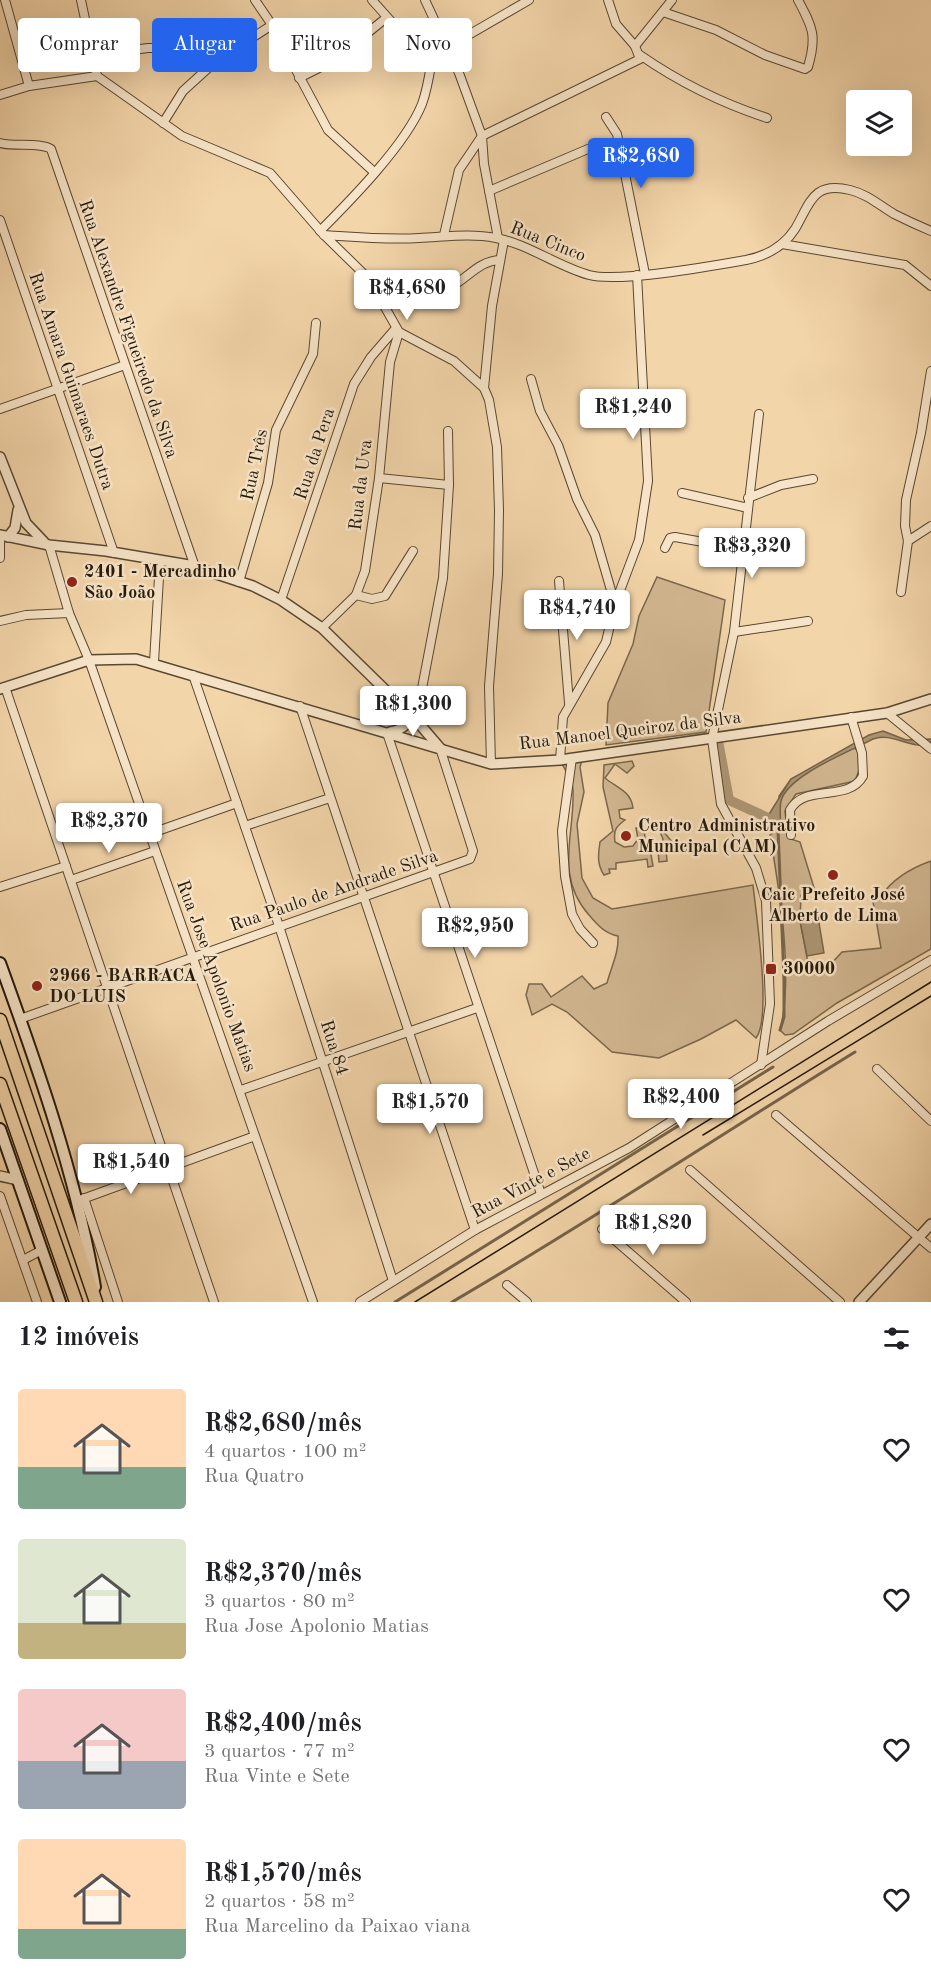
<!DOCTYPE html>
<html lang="pt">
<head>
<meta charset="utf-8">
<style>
  :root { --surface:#fff; --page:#f6f6f6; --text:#202124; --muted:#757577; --accent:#2563eb }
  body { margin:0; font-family:"Old Standard TT",serif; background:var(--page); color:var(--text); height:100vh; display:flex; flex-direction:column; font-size:22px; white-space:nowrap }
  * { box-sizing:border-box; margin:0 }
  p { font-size:20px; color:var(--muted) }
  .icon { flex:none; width:33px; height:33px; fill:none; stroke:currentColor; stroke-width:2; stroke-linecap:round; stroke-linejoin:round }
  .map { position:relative; height:1302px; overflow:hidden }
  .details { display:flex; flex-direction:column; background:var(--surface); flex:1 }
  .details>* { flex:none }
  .guide { position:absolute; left:18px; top:18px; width:600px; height:54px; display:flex; gap:12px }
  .controls { position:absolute; left:846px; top:90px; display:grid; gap:12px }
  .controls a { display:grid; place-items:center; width:66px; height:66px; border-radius:6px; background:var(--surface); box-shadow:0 6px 24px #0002; font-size:30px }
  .price { position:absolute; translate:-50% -51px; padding:0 14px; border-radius:6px; background:#fff; color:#222; font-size:20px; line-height:39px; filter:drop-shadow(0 2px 3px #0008) }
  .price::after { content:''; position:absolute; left:50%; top:36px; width:18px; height:14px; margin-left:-9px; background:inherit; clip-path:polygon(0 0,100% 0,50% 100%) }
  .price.current { background:var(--accent); color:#fff }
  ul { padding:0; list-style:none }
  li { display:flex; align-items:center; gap:18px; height:150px; padding:0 18px }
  li span { display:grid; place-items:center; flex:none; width:168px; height:120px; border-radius:6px; color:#555 }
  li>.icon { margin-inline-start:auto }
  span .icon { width:72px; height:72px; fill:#fffc; stroke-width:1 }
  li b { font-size:26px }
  h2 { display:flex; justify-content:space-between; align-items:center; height:72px; padding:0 18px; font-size:26px }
  .pill { padding:0 21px; border-radius:6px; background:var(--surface); box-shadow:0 6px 24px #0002; font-size:21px; line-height:54px }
  .pill.current { background:var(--accent); color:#fff }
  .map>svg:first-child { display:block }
</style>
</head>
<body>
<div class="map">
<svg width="931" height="1302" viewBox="0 0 931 1302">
  <rect width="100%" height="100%" fill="#f3d5aa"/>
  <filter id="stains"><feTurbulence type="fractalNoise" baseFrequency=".00333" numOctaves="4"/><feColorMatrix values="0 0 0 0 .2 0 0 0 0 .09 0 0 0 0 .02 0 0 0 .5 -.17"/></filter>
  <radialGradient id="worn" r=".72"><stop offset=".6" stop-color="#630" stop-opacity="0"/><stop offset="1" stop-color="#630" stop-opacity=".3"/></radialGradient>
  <g fill="#d0b58f" stroke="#7a674c" stroke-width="1.5">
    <path d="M657 577 725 600 706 732 606 745 608 703 633 644 639 616Z"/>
    <path d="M854 748 859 751V770L855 781 796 794 785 811 788 838 800 842 815 891 801 895 800 921 809 968 829 966 842 952 881 948 872 896 879 898C893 879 909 869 931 861V949L837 1003 793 1034 785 1035 780 1030C794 977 779 888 770 835L778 829 779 796 791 779Z"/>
    <path d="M583 757 580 767 584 792 577 824 582 878 593 898 612 909 753 885C756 914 772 1018 756 1038L736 1020 701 1039 659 1058 612 1052 567 1012 552 1004 532 1015 526 995 529 984H542L551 997 582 976 594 989 607 983C611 967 619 953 618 936 604 933 598 925 589 915 554 875 575 835 573 790 573 780 564 769 560 760Z"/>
    <path d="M632 761 634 766 627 773 615 764 605 778C617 788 631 791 633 808L619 810 620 818 625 820C617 826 613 829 615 842L624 847 633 846 638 839 636 828H644L646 849H650L653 866 648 867 647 859 616 863V869H609L610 873 604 875C597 865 598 854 600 842L613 831 603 787 604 765Z"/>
    <path d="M663 831 677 848 666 850 667 861 659 862 658 850H662L663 839 660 832Z"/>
  </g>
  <g fill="#ad9573" stroke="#776349" stroke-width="1.5">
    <path d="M883 731 906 740 931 739V745C909 749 892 732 873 739 849 752 788 775 781 801 779 809 781 821 781 829L775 828 766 819 791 779 869 735Z"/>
    <path d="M818 917 824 953 807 956 800 921Z"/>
  </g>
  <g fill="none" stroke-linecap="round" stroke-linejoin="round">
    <g stroke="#776349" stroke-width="3">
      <path d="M778 829 784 980V1017L780 1030"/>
      <path d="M395 1302 773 1067"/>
      <path d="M452 1302C588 1223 720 1135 855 1052"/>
    </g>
    <path stroke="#ad9573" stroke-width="10" d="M718 741 729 800 766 817"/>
    <g stroke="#584831" stroke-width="10">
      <g id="minor">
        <path d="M5 0 29 86"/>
        <path d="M81 0 97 76"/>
        <path d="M255 0 272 25 328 130 374 172"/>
        <path d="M372 0 406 38 433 53"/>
        <path d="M425 0 459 73 482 136 484 164 498 238"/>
        <path d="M663 12 716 30 765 55 805 69 808 67C817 36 813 28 798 0"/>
        <path d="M635 46 672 0"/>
        <path d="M446 48 529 0"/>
        <path d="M94 55 148 48H202"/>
        <path d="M640 55C679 82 721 103 767 118"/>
        <path d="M299 78 333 61 386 18"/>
        <path d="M0 95 29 86 97 76 182 136 270 173 324 235 369 279 399 332 454 361 484 388 489 400 497 447 499 510 498 574 489 686 491 764"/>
        <path d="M606 117 617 134 645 274"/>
        <path d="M163 123 183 91 216 61 272 25"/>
        <path d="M0 143C15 147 40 142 51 149L195 567"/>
        <path d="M489 191 588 149"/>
        <path d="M0 220 114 553"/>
        <path d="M320 231C351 200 406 144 422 104 428 88 430 70 433 53"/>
        <path d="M324 235C355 237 387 240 419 238 445 237 470 233 496 238 528 244 557 266 589 275 619 283 712 266 746 260 766 256 784 246 795 229 810 204 812 181 850 190 867 194 879 205 894 214 906 220 919 226 931 231"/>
        <path d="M444 235 459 170 482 136 640 59 635 46 616 24 608 0"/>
        <path d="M782 244 905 265 931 286"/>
        <path d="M369 279C393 285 424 299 447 289 467 280 477 261 500 260"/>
        <path d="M531 379 540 411 558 445 577 499 595 535 615 604 606 642 563 717 560 760"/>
        <path d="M484 388 492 306 504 240"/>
        <path d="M0 409 125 365"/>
        <path d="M759 414 734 632 712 739 721 804 756 868 766 901 770 1004 761 1065"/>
        <path d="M379 478 449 485"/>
        <path d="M682 493 748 508"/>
        <path d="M748 498 781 485 813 479"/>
        <path d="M0 539V558"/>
        <path d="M908 541 931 526"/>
        <path d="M49 545 69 613 89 660 313 1302"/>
        <path d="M665 548 670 538 675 537 742 549"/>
        <path d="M559 581 569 703"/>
        <path d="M239 582 268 483 276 430 313 354 316 323"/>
        <path d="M901 592 908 541 905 526 906 500 921 433 931 371"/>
        <path d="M356 595 372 599 385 596 413 551"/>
        <path d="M281 600 354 384 371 357 396 328"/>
        <path d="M615 604 639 540 648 481 637 275"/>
        <path d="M0 621 26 615 69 613"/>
        <path d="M322 628 356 595 365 571 379 478 390 362 399 332"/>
        <path d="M734 632 808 621"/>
        <path d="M154 662 160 561"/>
        <path d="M193 675 279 926 393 1281"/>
        <path d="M5 687 214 1302"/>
        <path d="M300 706 475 1230"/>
        <path d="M887 713 931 749"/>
        <path d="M416 720 443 578 449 485 448 431"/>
        <path d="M387 733 541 1194"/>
        <path d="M572 758 562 831 565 876 572 914 580 929 593 943"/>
        <path d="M245 826 330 798"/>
        <path d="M149 834 237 803"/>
        <path d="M791 835 790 810C805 783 848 803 863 776L862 753 851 717"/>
        <path d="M71 880 155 851"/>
        <path d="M0 887 66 866"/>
        <path d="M20 1019 470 859 473 851 440 748"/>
        <path d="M877 1069 931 1121"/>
        <path d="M241 1090 477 1008"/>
        <path d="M776 1115 931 1248"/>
        <path d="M690 1170 840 1302"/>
        <path d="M0 1196 37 1302"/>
        <path d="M84 1198 118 1302"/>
        <path d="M77 1201 255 1136"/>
        <path d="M602 1229 686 1302"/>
        <path d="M23 1260 42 1250"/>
        <path d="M507 1285 527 1302"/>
        <path d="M360 1302 475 1230 629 1148 828 1021 931 960"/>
      </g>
    </g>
    <g stroke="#584831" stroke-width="12">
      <g id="tertiary">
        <path d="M0 457 26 523 44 542"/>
        <path d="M0 535 49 545 106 551 189 565 253 586 281 600 322 628 416 720 440 748"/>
        <path d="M8 537 15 528 18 510"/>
        <path d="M0 689 89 660 136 659 491 764 560 760 887 713 931 699"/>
        <path d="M390 732C401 730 409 726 409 714"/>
        <path d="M0 1176 18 1180"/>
        <path d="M859 1302 931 1224"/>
      </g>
    </g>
    <g stroke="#251909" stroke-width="14">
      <g id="secondary">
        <path d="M0 963C38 1068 76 1176 95 1287"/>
        <path d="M0 1129 60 1302"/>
      </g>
    </g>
    <g stroke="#251909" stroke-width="15">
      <g id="trunk">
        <path d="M0 1020 96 1302"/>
        <path d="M0 1084 76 1302"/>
      </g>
    </g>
    <use href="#minor" stroke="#f7e4c8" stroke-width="8"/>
    <use href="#tertiary" stroke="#f7e4c8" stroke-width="9"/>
    <use href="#secondary" stroke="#f7e4c8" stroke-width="10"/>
    <use href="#trunk" stroke="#f3d5aa" stroke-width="12"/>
    <g stroke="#251909" stroke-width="1.5">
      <path d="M703 1135 931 996"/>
      <path d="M415 1302 931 982"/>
    </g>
  </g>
  <g fill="#8f2418" stroke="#f7e4c8" stroke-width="2">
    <circle cx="72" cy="582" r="6"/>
    <circle cx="626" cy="836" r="6"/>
    <circle cx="833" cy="875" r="6"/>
    <rect x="765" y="963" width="12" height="12" rx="3"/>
    <circle cx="37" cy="986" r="6"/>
  </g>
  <g text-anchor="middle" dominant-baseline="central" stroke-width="5" stroke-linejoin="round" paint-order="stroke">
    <g font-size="18" fill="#251909" stroke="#f7e4c8">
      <text transform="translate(548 242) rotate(22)">Rua Cinco</text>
      <text transform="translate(128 329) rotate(71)">Rua Alexandre Figueiredo da Silva</text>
      <text transform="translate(71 381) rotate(71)">Rua Amara Guimaraes Dutra</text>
      <text transform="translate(315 454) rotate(-72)">Rua da Pera</text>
      <text transform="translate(255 465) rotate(-78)">Rua Três</text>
      <text transform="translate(361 485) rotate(-83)">Rua da Uva</text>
      <text transform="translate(630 731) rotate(-7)">Rua Manoel Queiroz da Silva</text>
      <text transform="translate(334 891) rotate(-19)">Rua Paulo de Andrade Silva</text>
      <text transform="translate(216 976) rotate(70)">Rua Jose Apolonio Matias</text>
      <text transform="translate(334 1048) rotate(72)">Rua 84</text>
      <text transform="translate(531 1183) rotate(-28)">Rua Vinte e Sete</text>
    </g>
    <g font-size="18" font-weight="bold" fill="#251909" stroke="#f7e4c8" text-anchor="start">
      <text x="84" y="572">2401 - Mercadinho<tspan x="84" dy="21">São João</tspan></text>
      <text x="638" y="826">Centro Administrativo<tspan x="638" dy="21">Municipal (CAM)</tspan></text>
      <text x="833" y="895" text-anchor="middle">Caic Prefeito José<tspan x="833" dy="21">Alberto de Lima</tspan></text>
      <text x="783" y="969">30000</text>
      <text x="49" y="976">2966 - BARRACA<tspan x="49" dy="21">DO LUIS</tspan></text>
    </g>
  </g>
  <rect width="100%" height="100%" filter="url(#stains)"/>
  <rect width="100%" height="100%" fill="url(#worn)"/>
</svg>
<div class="controls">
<a><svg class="icon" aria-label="layers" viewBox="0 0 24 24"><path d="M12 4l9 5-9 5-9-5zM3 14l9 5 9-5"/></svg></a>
</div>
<b class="price current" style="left:641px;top:189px">R$2,680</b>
<b class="price" style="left:407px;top:321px">R$4,680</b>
<b class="price" style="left:633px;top:440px">R$1,240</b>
<b class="price" style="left:752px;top:579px">R$3,320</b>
<b class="price" style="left:577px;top:641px">R$4,740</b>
<b class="price" style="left:413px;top:737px">R$1,300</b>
<b class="price" style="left:109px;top:854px">R$2,370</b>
<b class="price" style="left:475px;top:959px">R$2,950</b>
<b class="price" style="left:681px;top:1130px">R$2,400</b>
<b class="price" style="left:430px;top:1135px">R$1,570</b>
<b class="price" style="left:131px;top:1195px">R$1,540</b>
<b class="price" style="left:653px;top:1256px">R$1,820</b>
<div class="guide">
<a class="pill">Comprar</a>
<a class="pill current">Alugar</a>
<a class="pill">Filtros</a>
<a class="pill">Novo</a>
</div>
</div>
<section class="details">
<h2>12 imóveis<svg class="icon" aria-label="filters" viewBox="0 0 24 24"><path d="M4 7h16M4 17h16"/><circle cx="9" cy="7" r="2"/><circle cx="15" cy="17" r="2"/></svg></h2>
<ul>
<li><span style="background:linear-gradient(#ffd9b3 65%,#7fa58c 0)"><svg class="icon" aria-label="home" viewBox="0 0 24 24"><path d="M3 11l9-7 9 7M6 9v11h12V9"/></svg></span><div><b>R$2,680/mês</b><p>4 quartos · 100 m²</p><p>Rua Quatro</p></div><svg class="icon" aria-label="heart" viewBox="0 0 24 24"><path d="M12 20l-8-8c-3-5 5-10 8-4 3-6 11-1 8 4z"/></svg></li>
<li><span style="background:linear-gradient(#dfe7d0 70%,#c2b280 0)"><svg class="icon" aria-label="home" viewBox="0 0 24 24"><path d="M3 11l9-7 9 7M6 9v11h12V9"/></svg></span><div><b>R$2,370/mês</b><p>3 quartos · 80 m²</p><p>Rua Jose Apolonio Matias</p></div><svg class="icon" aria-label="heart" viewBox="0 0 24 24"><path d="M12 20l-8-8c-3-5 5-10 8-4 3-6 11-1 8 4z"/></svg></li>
<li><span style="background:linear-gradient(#f6c9c9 60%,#9aa5b1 0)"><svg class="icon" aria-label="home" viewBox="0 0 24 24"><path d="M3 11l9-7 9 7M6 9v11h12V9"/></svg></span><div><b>R$2,400/mês</b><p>3 quartos · 77 m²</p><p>Rua Vinte e Sete</p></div><svg class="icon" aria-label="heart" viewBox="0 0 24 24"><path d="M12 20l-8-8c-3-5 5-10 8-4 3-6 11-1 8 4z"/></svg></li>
<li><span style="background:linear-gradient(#ffd9b3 75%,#7fa58c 0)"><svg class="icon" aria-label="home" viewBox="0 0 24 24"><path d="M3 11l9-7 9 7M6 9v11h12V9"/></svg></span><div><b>R$1,570/mês</b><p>2 quartos · 58 m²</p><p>Rua Marcelino da Paixao viana</p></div><svg class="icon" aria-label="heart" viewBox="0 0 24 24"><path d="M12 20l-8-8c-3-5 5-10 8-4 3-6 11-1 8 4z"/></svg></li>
</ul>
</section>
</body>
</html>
